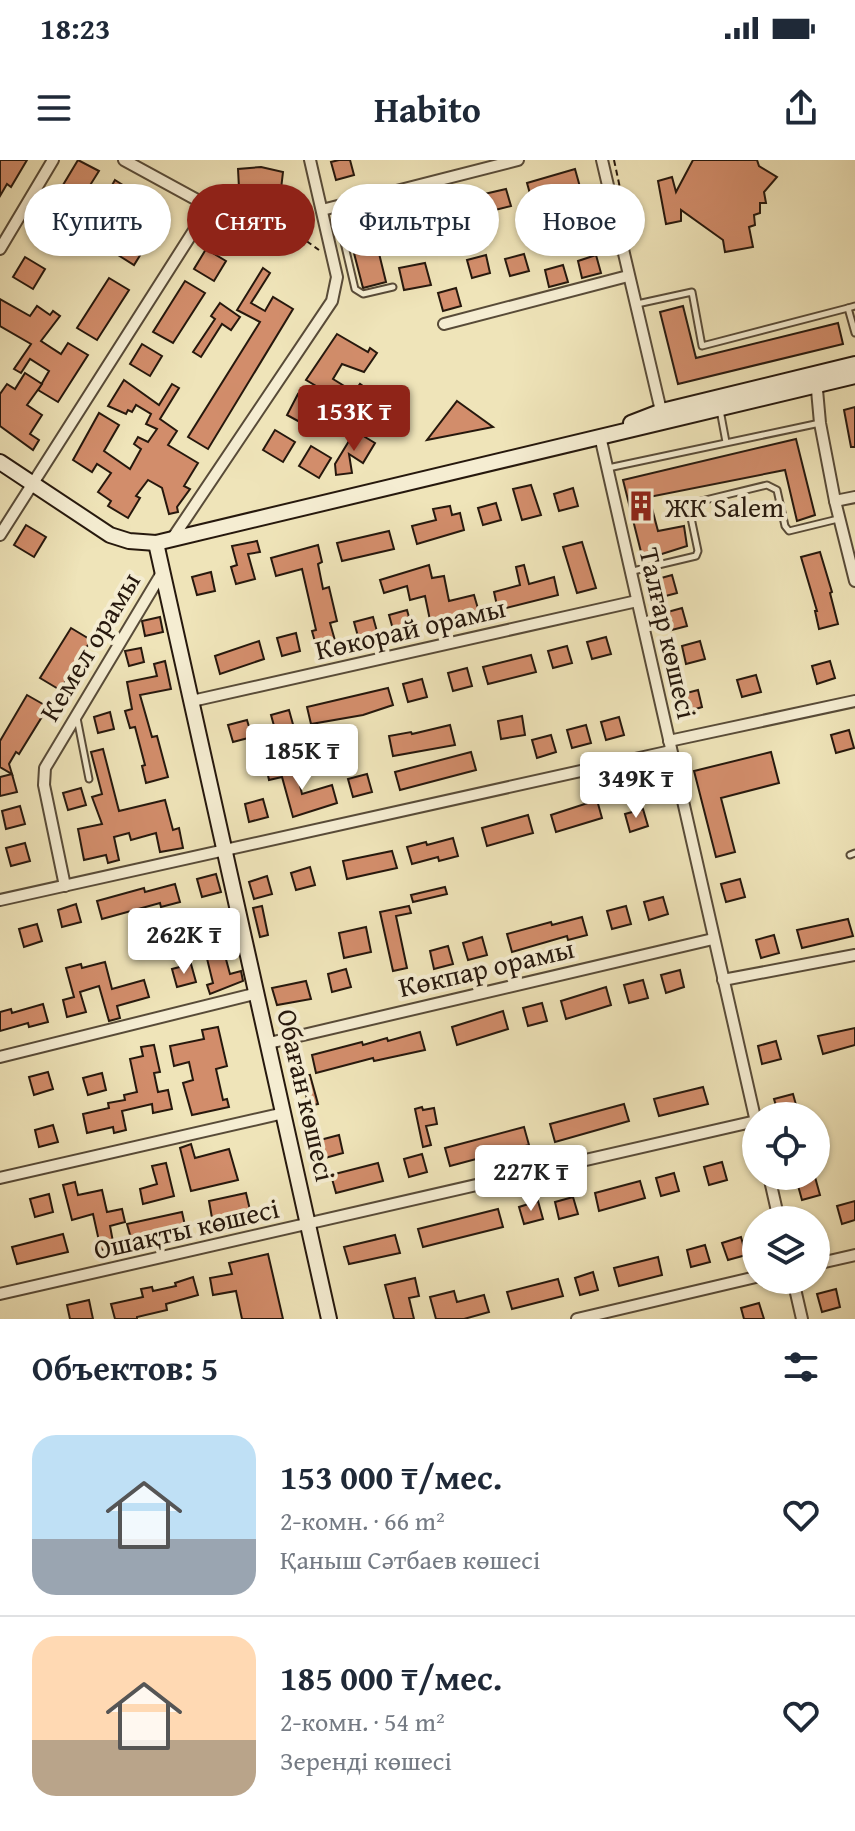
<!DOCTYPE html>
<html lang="ru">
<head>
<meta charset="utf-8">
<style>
  :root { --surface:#fff; --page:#f2f2f3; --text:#1f2937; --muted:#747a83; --line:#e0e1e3; --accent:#8f2418 }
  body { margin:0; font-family:"Gentium Book Plus",serif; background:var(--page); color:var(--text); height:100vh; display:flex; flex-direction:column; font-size:30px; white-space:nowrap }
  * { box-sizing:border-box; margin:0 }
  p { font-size:26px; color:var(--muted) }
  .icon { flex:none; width:44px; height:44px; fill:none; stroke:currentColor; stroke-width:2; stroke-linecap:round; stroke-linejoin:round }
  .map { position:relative; height:1159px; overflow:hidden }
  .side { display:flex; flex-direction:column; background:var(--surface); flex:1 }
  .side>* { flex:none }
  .top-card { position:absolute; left:24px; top:24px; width:808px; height:72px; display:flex; gap:16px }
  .buttons { position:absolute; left:742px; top:942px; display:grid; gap:16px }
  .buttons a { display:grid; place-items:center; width:88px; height:88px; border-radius:50%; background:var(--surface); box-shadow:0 2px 6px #0004; font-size:40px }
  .price { position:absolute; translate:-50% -68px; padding:0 18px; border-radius:8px; background:#fff; color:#222; font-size:26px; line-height:52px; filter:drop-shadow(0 2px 4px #0008) }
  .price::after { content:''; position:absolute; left:50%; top:48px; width:24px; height:18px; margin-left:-12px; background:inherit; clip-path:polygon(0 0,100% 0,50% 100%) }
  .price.selected { background:var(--accent); color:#fff }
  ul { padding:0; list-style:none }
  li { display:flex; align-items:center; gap:24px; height:200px; padding:0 32px }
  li+li { border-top:2px solid var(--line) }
  li span { display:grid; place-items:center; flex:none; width:224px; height:160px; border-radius:24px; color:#555 }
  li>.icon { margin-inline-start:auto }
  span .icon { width:96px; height:96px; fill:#fffc; stroke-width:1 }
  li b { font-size:34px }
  h2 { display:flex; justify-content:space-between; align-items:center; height:96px; padding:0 32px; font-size:34px }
  .pill { padding:0 28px; border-radius:36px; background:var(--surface); box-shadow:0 2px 6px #0004; font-size:28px; line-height:72px }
  .pill.selected { background:var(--accent); color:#fff }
  .status { display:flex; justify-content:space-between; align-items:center; height:56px; padding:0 40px; background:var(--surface); direction:ltr }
  .status svg { height:22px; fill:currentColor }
  header { display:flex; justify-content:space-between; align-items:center; height:104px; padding:0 32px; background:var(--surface); font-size:36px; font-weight:800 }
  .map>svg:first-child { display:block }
</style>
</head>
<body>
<div class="status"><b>18:23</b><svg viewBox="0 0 49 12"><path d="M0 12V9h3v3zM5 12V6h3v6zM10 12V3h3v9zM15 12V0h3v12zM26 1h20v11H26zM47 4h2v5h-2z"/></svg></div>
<header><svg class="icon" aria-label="menu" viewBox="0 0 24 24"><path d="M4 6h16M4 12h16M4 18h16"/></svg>Habito<svg class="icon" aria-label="share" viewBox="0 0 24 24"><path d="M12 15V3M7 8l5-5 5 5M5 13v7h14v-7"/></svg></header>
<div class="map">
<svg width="855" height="1159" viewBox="0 0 855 1159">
  <rect width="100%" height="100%" fill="#efe4b9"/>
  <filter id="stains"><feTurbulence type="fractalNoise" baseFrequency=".0025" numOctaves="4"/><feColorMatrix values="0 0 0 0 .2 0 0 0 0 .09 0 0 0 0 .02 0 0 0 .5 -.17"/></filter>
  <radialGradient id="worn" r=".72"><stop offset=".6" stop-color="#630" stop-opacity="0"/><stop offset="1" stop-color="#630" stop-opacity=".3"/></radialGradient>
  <g fill="#d28d6b" stroke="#26180d" stroke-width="2">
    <path d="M0 0H27L11 27 7 24 0 36Z"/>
    <path d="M78 0 99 11 52 86 37 76 53 53 48 50Z"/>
    <path d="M339 0H350L354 15 336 20 331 2Z"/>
    <path d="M693 0H757L759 6 777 17 764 32 766 43H760V53L754 55 755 65 749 67 753 87 725 92 723 80 681 50V61L666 64 658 21 672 17 676 32Z"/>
    <path d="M261 7 283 12 281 29 264 25 239 28 238 9Z"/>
    <path d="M575 9 580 27 532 41 527 23Z"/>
    <path d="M115 20 126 27 122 34 141 44 139 48 168 64 159 81 105 50 107 46 102 43Z"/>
    <path d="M506 29 511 46 459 59 454 41Z"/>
    <path d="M436 46 441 64 422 69 417 51Z"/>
    <path d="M584 50 589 67 570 73 565 55Z"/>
    <path d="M401 55 406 73 376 81 386 122 363 128 348 70Z"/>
    <path d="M128 79 144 89 134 105 118 95Z"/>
    <path d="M206 89 226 101 214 121 194 109Z"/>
    <path d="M524 94 529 111 510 116 505 99Z"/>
    <path d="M486 95 490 113 472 118 467 100Z"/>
    <path d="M596 95 601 113 582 118 578 101Z"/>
    <path d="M25 97 45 109 33 129 13 117Z"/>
    <path d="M425 103 431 125 404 130 399 108Z"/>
    <path d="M563 105 568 122 549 127 545 110Z"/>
    <path d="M263 108 270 113 251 143 265 151 273 137 293 149 208 289 188 277 260 162 237 150Z"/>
    <path d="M109 118 129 130 97 180 77 168Z"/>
    <path d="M185 121 205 133 173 183 153 172Z"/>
    <path d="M456 128 461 146 443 151 438 133Z"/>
    <path d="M0 139 30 156 37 146 50 155 53 151 60 156 41 181 61 194 68 183 88 195 58 242 38 230 49 211 30 199 21 213 14 209 31 184 0 166Z"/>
    <path d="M220 143 240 157 231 170 222 164 201 197 193 192 215 159 211 156Z"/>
    <path d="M683 146 696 198 838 163 843 184 678 224 660 152Z"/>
    <path d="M337 174 368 192 370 188 377 193 364 212 342 204 333 219 354 232 360 224 367 229 360 238 357 236 350 246 306 220Z"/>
    <path d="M142 184 162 196 150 216 130 204Z"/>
    <path d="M25 213 42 224 27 245 42 255 30 274 39 280 33 290 0 266V234L7 224 15 229Z"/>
    <path d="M124 220 159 245 172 224 179 228 160 259 177 271 168 285 198 303 184 326 190 329 177 347 178 352 169 354 162 328 148 320 136 336 140 338 128 358 108 346 111 341 98 332 111 313 97 304 92 312 73 300 99 253 119 265 104 291 130 309 141 289 134 284 138 277 148 282 157 269 146 264 151 254 136 245 132 252 128 250 126 254 108 246Z"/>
    <path d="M298 234 319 246 307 266 287 255Z"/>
    <path d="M457 241 493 267 427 280Z"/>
    <path d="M855 247V287H851L844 250Z"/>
    <path d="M275 270 295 282 283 302 263 290Z"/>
    <path d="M355 271 375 283 363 303 349 294 352 313 336 315 335 304Z"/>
    <path d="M796 279 815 355 797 361 785 310 649 337 658 371 684 366 687 386 643 400 623 320Z"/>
    <path d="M311 286 331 298 319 318 299 306Z"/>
    <path d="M531 325 541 355 522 360 513 329Z"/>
    <path d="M573 328 578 346 559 351 554 334Z"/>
    <path d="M496 343 501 360 483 365 478 348Z"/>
    <path d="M450 346 452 355 460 353 464 370 417 384 412 366 436 360 433 349Z"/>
    <path d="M26 365 46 377 34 397 14 385Z"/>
    <path d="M389 371 394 389 342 401 337 383Z"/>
    <path d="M257 381 260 392 248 394 255 419 236 424 231 407 237 405 232 386Z"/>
    <path d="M582 382 596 428 577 433 563 387Z"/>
    <path d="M318 385 322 402 318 404 323 429 329 427 337 461 330 463 336 484 317 489 312 471 316 470 302 409 276 416 271 398Z"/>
    <path d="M820 392 832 432 830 433 838 464 819 469 815 451H817L801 397Z"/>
    <path d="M429 405 432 418 444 416 449 441 474 435 479 452 431 465 425 436 410 440 407 426 384 433 380 420Z"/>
    <path d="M524 405 529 424 554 417 558 435 498 450 494 432 520 425 516 407Z"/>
    <path d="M211 412 215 431 197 435 192 417Z"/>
    <path d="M672 415 677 433 658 438 654 420Z"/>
    <path d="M682 448 687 466 668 471 664 453Z"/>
    <path d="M407 450 412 468 394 473 389 455Z"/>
    <path d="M160 457 163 472 145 476 142 461Z"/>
    <path d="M373 457 378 475 359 480 354 462Z"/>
    <path d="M71 468 91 480 60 530 40 518Z"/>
    <path d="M296 473 300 491 282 496 277 478Z"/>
    <path d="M606 477 611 494 592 499 587 482Z"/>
    <path d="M259 481 264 499 220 514 215 496Z"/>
    <path d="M700 481 705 499 686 504 682 486Z"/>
    <path d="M567 486 572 503 553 508 548 491Z"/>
    <path d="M141 488 144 502 129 506 125 491Z"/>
    <path d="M531 495 536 512 488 524 483 507Z"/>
    <path d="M165 501 171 529 140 535 152 577 157 576 168 617 146 623 142 606 145 605 135 567 130 568 125 551 132 549 127 522 157 516 154 504Z"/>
    <path d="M830 501 835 518 817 524 812 506Z"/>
    <path d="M467 508 472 526 453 531 448 513Z"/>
    <path d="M756 515 761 532 742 537 737 520Z"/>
    <path d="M422 519 427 537 408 542 403 524Z"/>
    <path d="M388 528 393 545 363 555 311 564 307 547Z"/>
    <path d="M698 530 702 547 684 553 679 535Z"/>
    <path d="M27 535 48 547 19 594 16 592 9 604 12 614 0 607V581Z"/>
    <path d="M289 550 294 568 276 573 271 555Z"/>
    <path d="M110 552 114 569 98 573 94 557Z"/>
    <path d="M522 556 525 575 501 579 498 561Z"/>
    <path d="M619 557 624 575 606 580 601 562Z"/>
    <path d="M247 560 252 577 233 582 228 565Z"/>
    <path d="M450 565 455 585 393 596 389 576 411 572 412 574Z"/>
    <path d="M586 565 591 583 572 588 567 570Z"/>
    <path d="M849 570 854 588 836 593 831 575Z"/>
    <path d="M551 575 556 592 537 598 532 580Z"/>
    <path d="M103 589 119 651 165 640 173 670 179 668 183 688 160 692 156 673 131 680 129 673 114 677 119 700 108 703 106 695 84 700 78 669 102 664 92 637 102 634 91 592Z"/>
    <path d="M471 592 476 610 400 630 395 612Z"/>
    <path d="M771 592 779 623 721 638 735 692 716 697 694 611Z"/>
    <path d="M295 604 302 634 332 625 337 643 293 657 282 617 269 620 267 611Z"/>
    <path d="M12 614 17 632 0 636V617Z"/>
    <path d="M367 614 372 632 353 637 348 619Z"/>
    <path d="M641 614 645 634 616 641 614 633 596 634 594 619H603L604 623Z"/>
    <path d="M81 628 86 645 68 650 63 633Z"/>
    <path d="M263 639 268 657 249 662 245 644Z"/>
    <path d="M597 640 602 658 556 672 551 655Z"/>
    <path d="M20 646 25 664 6 669 2 651Z"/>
    <path d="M643 649 648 666 630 672 625 654Z"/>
    <path d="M528 655 533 673 487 686 482 668Z"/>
    <path d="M453 678 458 696 439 701 438 697 412 704 407 687 426 682 427 685Z"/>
    <path d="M25 683 30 701 11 706 6 688Z"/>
    <path d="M392 691 397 708 347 719 343 701Z"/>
    <path d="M310 707 315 725 296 730 291 713Z"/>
    <path d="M216 714 221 732 202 737 197 719Z"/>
    <path d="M267 716 272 734 254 739 249 722Z"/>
    <path d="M740 719 745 737 726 742 721 724Z"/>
    <path d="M175 724 180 742 161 747 160 743 102 759 97 741 144 728 145 732Z"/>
    <path d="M445 727 447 734 413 742 411 735Z"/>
    <path d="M663 737 668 754 649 760 644 742Z"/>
    <path d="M76 744 81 762 62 767 58 750Z"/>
    <path d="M262 746 268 775 260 777 253 748Z"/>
    <path d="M409 746 411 753 396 756 407 808 393 811 380 752Z"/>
    <path d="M626 746 631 764 612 769 607 751Z"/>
    <path d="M582 757 587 775 568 780 567 776 512 792 507 774 551 762 552 765Z"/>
    <path d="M848 759 853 776 802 788 797 770Z"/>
    <path d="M227 762 231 778 221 781 230 814 241 811 243 821 210 834 207 825 213 823 200 770Z"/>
    <path d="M37 764 42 781 24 787 19 769Z"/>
    <path d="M366 767 371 792 344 798 339 773Z"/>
    <path d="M774 775 779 793 761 798 756 780Z"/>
    <path d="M482 777 487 795 468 800 463 783Z"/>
    <path d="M448 786 453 804 434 809 430 791Z"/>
    <path d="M105 802 112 829 144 820 149 837 117 846 120 858 109 861 99 826 80 832 86 852 67 857 63 840 74 837 66 808 81 804 82 808Z"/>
    <path d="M191 804 196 822 177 827 172 809Z"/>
    <path d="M346 809 351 827 332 832 328 814Z"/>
    <path d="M680 810 684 827 666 833 661 815Z"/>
    <path d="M643 820 648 838 629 843 624 825Z"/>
    <path d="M306 821 311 839 277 845 272 828Z"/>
    <path d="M606 827 611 845 566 859 561 841Z"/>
    <path d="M542 843 547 861 528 866 523 848Z"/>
    <path d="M43 844 48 862 29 867 28 863 0 871V852L11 849 12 853Z"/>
    <path d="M503 851 508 869 457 885 452 867Z"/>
    <path d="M218 867 227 906 216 909 223 940 227 939 229 947 192 955 183 923 193 920 189 902 174 906 170 886 204 879 202 870Z"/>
    <path d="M855 868V885L823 894 818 876Z"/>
    <path d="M420 872 425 890 374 901 373 898 316 913 312 895 362 882 363 885 387 878 388 881Z"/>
    <path d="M776 881 781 899 762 904 758 886Z"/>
    <path d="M154 885 160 912 154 913 158 932 168 930 172 949 153 953 152 944 122 951 126 970 114 973 113 967 87 973 83 954 109 948 108 943 125 940 124 935 137 932 130 899 143 896 141 887Z"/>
    <path d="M48 912 53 929 34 935 29 917Z"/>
    <path d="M102 913 106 930 88 935 83 918Z"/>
    <path d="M310 915 318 944 309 946 301 917Z"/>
    <path d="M703 927 708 944 659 956 654 939Z"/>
    <path d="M793 934 798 952 779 956 774 939Z"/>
    <path d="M624 944 629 961 555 982 550 964Z"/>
    <path d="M422 947 423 950 434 948 437 964 426 966 431 985 423 987 415 949Z"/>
    <path d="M53 965 58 982 39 987 35 970Z"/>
    <path d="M524 967 529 985 450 1006 445 988Z"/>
    <path d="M339 975 343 993 325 998 320 980Z"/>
    <path d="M191 984 195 998 229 989 238 1020 191 1031 180 988Z"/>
    <path d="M422 994 427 1012 409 1017 404 999Z"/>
    <path d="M722 1002 727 1020 709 1025 704 1007Z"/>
    <path d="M166 1003 174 1036 143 1044 140 1029 157 1024 152 1006Z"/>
    <path d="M378 1003 383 1021 336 1033 331 1015Z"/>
    <path d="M674 1013 679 1031 661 1036 656 1018Z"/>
    <path d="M815 1017 820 1035 802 1040 797 1022Z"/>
    <path d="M640 1021 645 1038 599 1051 595 1033Z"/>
    <path d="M75 1022 78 1035 102 1030 107 1052 122 1049 125 1062 110 1066 114 1087 101 1090 93 1054 72 1060 63 1025Z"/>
    <path d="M246 1033 250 1050 212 1058 209 1041Z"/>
    <path d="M49 1034 53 1052 35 1057 30 1039Z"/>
    <path d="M573 1037 578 1054 559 1059 555 1042Z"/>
    <path d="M538 1041 543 1059 524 1064 519 1047Z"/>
    <path d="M855 1041V1060L842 1064 837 1046Z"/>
    <path d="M498 1049 503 1067 423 1087 418 1069Z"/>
    <path d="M182 1052 186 1070 132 1082 127 1064Z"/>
    <path d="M63 1074 68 1092 17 1104 12 1087Z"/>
    <path d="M395 1075 400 1093 349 1104 344 1087Z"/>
    <path d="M741 1077 746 1095 728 1100 722 1083Z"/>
    <path d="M705 1085 710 1102 691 1107 687 1090Z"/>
    <path d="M268 1094 283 1159H242L236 1131 213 1135 210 1118 232 1114 229 1103Z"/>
    <path d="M658 1097 662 1115 619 1126 614 1108Z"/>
    <path d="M593 1112 598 1130 580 1135 575 1118Z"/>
    <path d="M193 1117 198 1135 166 1144 167 1150 137 1157V1159H115L111 1144 143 1137 141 1129 152 1127 153 1131 176 1126 175 1123Z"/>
    <path d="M415 1118 419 1136 409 1138 414 1159H394L385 1125Z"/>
    <path d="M558 1119 563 1136 512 1149 507 1132Z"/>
    <path d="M836 1129 840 1147 822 1152 817 1134Z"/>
    <path d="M454 1131 457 1142 484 1135 489 1152 464 1159H436L430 1137Z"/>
    <path d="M89 1140 93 1159H70L67 1145Z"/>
    <path d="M759 1143 764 1159H744L741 1148Z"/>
  </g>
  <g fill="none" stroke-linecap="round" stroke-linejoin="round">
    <g stroke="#584b38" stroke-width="9">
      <g id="lane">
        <path d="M353 42V53L342 59 340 65 355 129 363 134 393 127"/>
        <path d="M637 144 692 132 702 186 848 148"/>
        <path d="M855 146 848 148 855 173"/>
        <path d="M720 250 726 282"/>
        <path d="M608 308 820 263"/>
        <path d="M633 411 696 396 698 391 690 353 693 343 767 325 777 330 785 366 789 371 838 359"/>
        <path d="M77 558 89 619"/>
        <path d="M850 695 855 693"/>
      </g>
    </g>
    <g stroke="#584b38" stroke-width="14">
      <g id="street">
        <path d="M602 0 662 255"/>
        <path d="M322 50 518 0"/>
        <path d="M0 89 53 0"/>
        <path d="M444 164 628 116"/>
        <path d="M816 219 820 263 835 341 855 421"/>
        <path d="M600 276 756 962"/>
        <path d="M835 341 855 337"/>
        <path d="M0 375 198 64 200 55 199 41 124 0"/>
        <path d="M172 379 332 141 337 117 310 0"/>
        <path d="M192 541 637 441"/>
        <path d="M669 581 855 541"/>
        <path d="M65 726 44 625 45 608 163 411"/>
        <path d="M0 740 671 591"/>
        <path d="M723 820 855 795"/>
        <path d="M269 883 713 779"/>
        <path d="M0 897 258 833"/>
        <path d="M769 1016 779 1060"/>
        <path d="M0 1018 284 953"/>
        <path d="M816 1104 855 1095"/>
        <path d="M793 1120 802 1159"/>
        <path d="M0 1134 756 961"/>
        <path d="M577 1159 756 1117"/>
      </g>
    </g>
    <g stroke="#26180d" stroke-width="18">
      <g id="secondary">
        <path d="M631 263 662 251 855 204"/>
        <path d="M0 302 110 375 129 381 156 383 855 216"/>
        <path d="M156 383 329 1159"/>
      </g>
    </g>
    <g stroke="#26180d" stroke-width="2" stroke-dasharray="6 4" stroke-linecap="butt">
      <path d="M614 0 623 42"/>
      <path d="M208 38 213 36 245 45 287 67 319 90"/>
    </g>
    <use href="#lane" stroke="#f5edd2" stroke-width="5"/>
    <use href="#street" stroke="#f5edd2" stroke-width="10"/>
    <use href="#secondary" stroke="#f5edd2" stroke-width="14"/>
  </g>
  <defs>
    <g id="building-bare" transform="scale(2.4)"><path d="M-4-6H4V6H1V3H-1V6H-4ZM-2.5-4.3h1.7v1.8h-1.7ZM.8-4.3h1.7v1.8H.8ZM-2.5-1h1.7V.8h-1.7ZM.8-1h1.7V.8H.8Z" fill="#8f2418" stroke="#f5edd2" stroke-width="2.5" paint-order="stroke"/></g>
  </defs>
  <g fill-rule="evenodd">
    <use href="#building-bare" x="641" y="346"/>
  </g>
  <g text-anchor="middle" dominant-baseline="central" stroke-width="8" stroke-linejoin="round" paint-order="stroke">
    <g font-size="28" fill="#26180d" stroke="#f5edd2" text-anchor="start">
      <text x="665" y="346">ЖК Salem</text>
    </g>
    <g font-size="28" fill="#26180d" stroke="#f5edd2">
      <text transform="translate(410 468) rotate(-13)">Көкорай орамы</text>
      <text transform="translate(669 473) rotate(77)">Талғар көшесі</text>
      <text transform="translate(89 486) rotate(-59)">Кемел орамы</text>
      <text transform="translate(486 807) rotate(-13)">Көкпар орамы</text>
      <text transform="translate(307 935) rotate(77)">Обаған көшесі</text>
      <text transform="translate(186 1068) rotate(-13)">Ошақты көшесі</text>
    </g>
  </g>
  <rect width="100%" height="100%" filter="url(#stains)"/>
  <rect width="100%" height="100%" fill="url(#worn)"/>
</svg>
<div class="buttons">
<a><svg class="icon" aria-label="locate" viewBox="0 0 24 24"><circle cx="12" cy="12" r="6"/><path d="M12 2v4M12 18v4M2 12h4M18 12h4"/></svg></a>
<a><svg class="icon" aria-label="layers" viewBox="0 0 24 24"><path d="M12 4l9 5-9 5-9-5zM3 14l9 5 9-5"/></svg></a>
</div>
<b class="price selected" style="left:354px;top:293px">153K ₸</b>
<b class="price" style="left:302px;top:632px">185K ₸</b>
<b class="price" style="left:636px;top:660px">349K ₸</b>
<b class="price" style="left:184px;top:816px">262K ₸</b>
<b class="price" style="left:531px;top:1053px">227K ₸</b>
<div class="top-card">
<a class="pill">Купить</a>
<a class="pill selected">Снять</a>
<a class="pill">Фильтры</a>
<a class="pill">Новое</a>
</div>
</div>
<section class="side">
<h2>Объектов: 5<svg class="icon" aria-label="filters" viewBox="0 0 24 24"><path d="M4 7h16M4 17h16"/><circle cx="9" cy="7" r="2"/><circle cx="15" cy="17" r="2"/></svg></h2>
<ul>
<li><span style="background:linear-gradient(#bfe0f5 65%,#9aa5b1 0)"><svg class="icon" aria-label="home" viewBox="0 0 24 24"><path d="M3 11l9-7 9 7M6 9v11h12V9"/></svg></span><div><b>153 000 ₸/мес.</b><p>2-комн. · 66 m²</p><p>Қаныш Сәтбаев көшесі</p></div><svg class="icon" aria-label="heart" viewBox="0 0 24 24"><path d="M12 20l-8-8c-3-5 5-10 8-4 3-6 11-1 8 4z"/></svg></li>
<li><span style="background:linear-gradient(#ffd9b3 65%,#b9a48a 0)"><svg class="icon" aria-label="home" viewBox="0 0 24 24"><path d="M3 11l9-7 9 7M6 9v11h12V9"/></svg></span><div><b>185 000 ₸/мес.</b><p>2-комн. · 54 m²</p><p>Зеренді көшесі</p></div><svg class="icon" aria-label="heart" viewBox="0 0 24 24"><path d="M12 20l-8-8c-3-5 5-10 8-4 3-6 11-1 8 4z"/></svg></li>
</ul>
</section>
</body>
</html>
